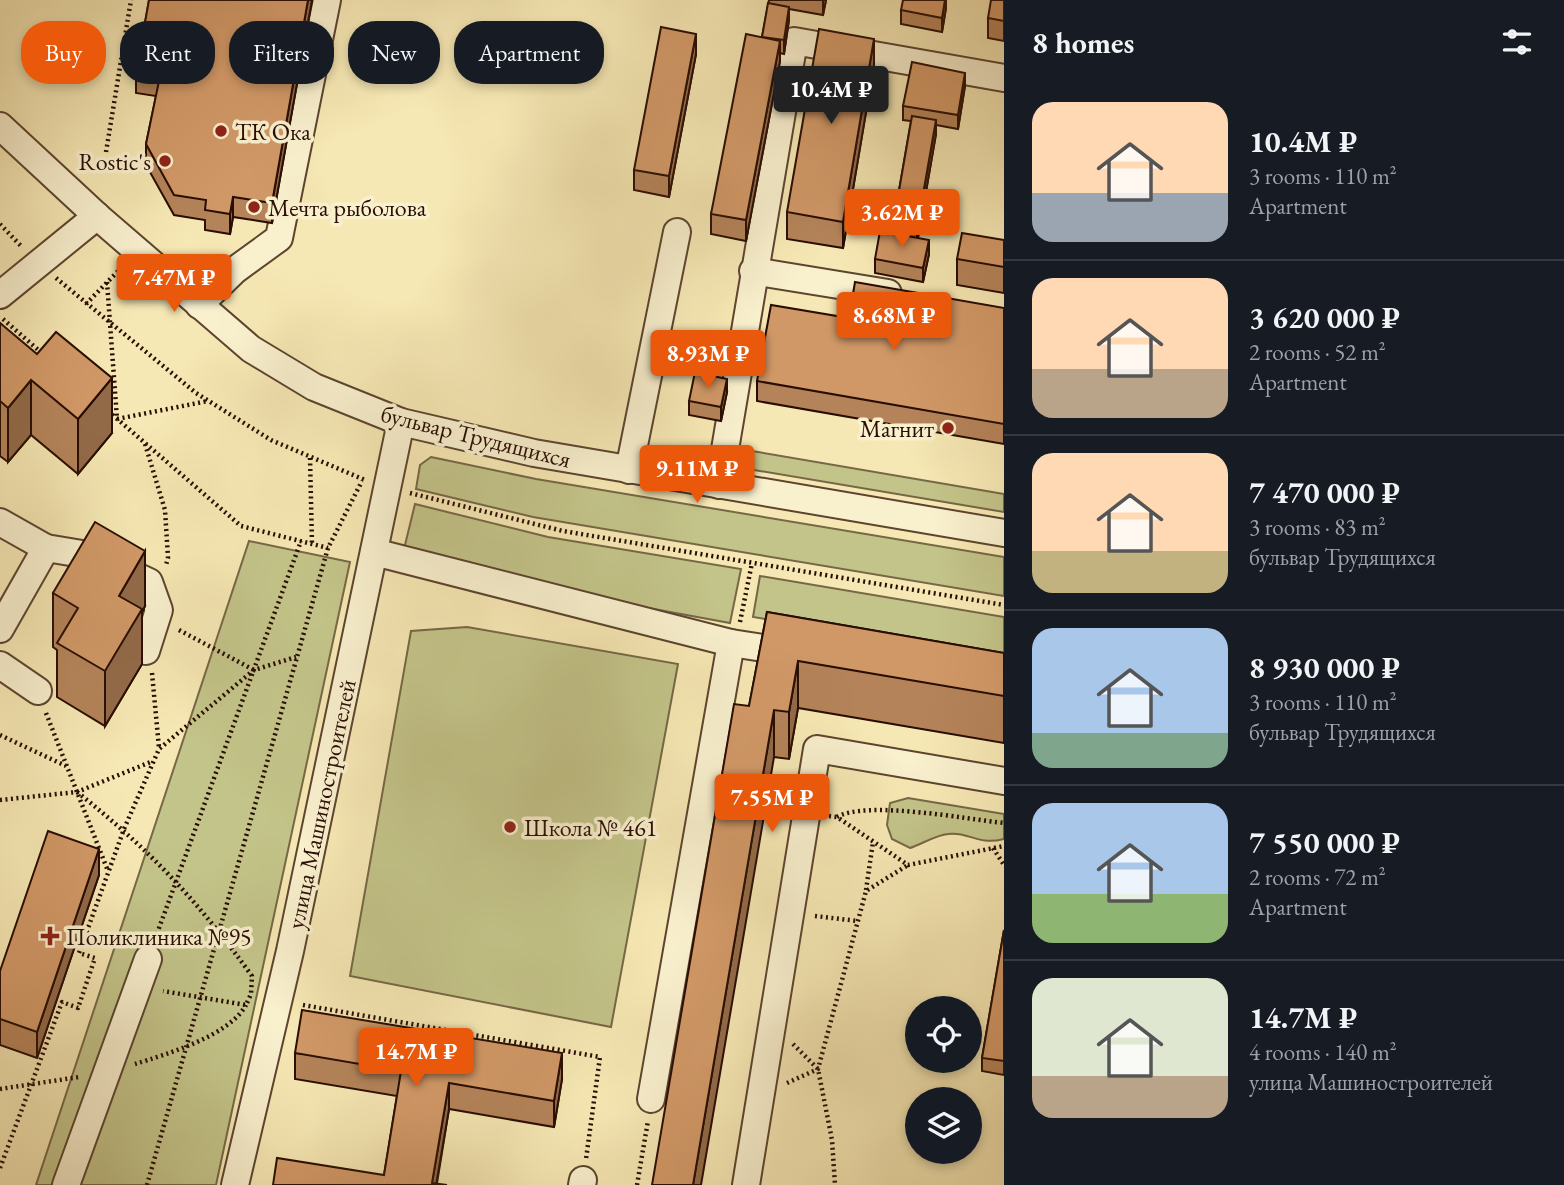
<!DOCTYPE html>
<html lang="en">
<head>
<meta charset="utf-8">
<style>
  :root { --surface:#171b24; --page:#242831; --text:#f1f3f6; --muted:#9ea1a6; --line:#363941; --accent:#ea580c }
  body { margin:0; font-family:"EB Garamond",serif; background:var(--page); color:var(--text); height:100vh; display:flex; flex-direction:column; font-size:26px; white-space:nowrap }
  * { box-sizing:border-box; margin:0 }
  p { font-size:23px; color:var(--muted) }
  .icon { flex:none; width:38px; height:38px; fill:none; stroke:currentColor; stroke-width:2; stroke-linecap:round; stroke-linejoin:round }
  .map { position:relative; flex:1; overflow:hidden }
  .panel { display:flex; flex-direction:column; background:var(--surface); width:560px }
  .panel>* { flex:none }
  .banner { position:absolute; left:21px; top:21px; width:665px; height:63px; display:flex; gap:14px }
  .tools { position:absolute; left:905px; top:996px; display:grid; gap:14px }
  .tools a { display:grid; place-items:center; width:77px; height:77px; border-radius:50%; background:var(--surface); box-shadow:0 4px 10px #0003; font-size:35px }
  .price { position:absolute; translate:-50% -60px; padding:0 16px; border-radius:7px; background:var(--accent); color:#fff; font-size:23px; line-height:46px; filter:drop-shadow(0 2px 4px #0008) }
  .price::after { content:''; position:absolute; left:50%; top:42px; width:21px; height:16px; margin-left:-10px; background:inherit; clip-path:polygon(0 0,100% 0,50% 100%) }
  .price.on { background:#222; color:#fff }
  ul { padding:0; list-style:none }
  li { display:flex; align-items:center; gap:21px; height:175px; padding:0 28px }
  li+li { border-top:2px solid var(--line) }
  li span { display:grid; place-items:center; flex:none; width:196px; height:140px; border-radius:21px; color:#555 }
  li>.icon { margin-inline-start:auto }
  span .icon { width:84px; height:84px; fill:#fffc; stroke-width:1 }
  li b { font-size:30px }
  h2 { display:flex; justify-content:space-between; align-items:center; height:84px; padding:0 28px; font-size:30px }
  .pill { padding:0 24px; border-radius:28px; background:var(--surface); box-shadow:0 4px 10px #0003; font-size:24px; line-height:63px }
  .pill.on { background:var(--accent); color:#fff }
  main { display:flex; flex:1; min-height:0 }
  .map>svg:first-child { display:block }
</style>
</head>
<body>
<main>
<div class="map">
<svg width="1004" height="1185" viewBox="0 0 1004 1185">
  <rect width="100%" height="100%" fill="#f6e8b4"/>
  <filter id="stains"><feTurbulence type="fractalNoise" baseFrequency=".00286" numOctaves="4"/><feColorMatrix values="0 0 0 0 .2 0 0 0 0 .09 0 0 0 0 .02 0 0 0 .5 -.17"/></filter>
  <radialGradient id="worn" r=".72"><stop offset=".6" stop-color="#630" stop-opacity="0"/><stop offset="1" stop-color="#630" stop-opacity=".3"/></radialGradient>
  <g fill="#c3c489" stroke="#766846" stroke-width="2">
    <path d="M752 451 1004 494V512L748 469Z"/>
    <path d="M431 457 536 479 1004 557V596L533 517 416 489 420 465Z"/>
    <path d="M415 504 548 537 741 569 730 623 621 603 404 549Z"/>
    <path d="M249 541 350 562 216 1185H36Z"/>
    <path d="M760 576 1004 617V659L753 617Z"/>
    <path d="M467 627 678 664 611 1027 350 976 411 631Z"/>
    <path d="M908 798 1004 814V839C977 846 969 831 948 834 936 835 922 844 910 848L892 839 887 825 890 803Z"/>
  </g>
  <g fill="none" stroke-linecap="round" stroke-linejoin="round">
    <g stroke="#5c442f" stroke-width="30">
      <g id="minor">
        <path d="M0 126 97 216 251 349 314 387 401 422 534 453 1004 533"/>
        <path d="M753 271 888 293"/>
        <path d="M0 295 97 216"/>
        <path d="M199 305 235 270 279 238 327 0"/>
        <path d="M629 470 677 232"/>
        <path d="M719 485 794 41 1004 78"/>
        <path d="M0 522 46 548 0 629"/>
        <path d="M46 548 94 556 149 582 159 610 146 651"/>
        <path d="M374 552 731 643 795 653"/>
        <path d="M0 665 38 691"/>
        <path d="M651 1099 731 643"/>
        <path d="M66 1185 148 959"/>
        <path d="M235 1185 290 951 401 422"/>
        <path d="M582 1185 583 1180"/>
        <path d="M746 1185 817 749 1004 781"/>
      </g>
    </g>
    <g stroke="#290d03" stroke-width="4.5" stroke-dasharray="2 3.5" stroke-linecap="butt">
      <path d="M106 152 131 0"/>
      <path d="M0 224 21 246"/>
      <path d="M56 278 196 393 271 440 365 480"/>
      <path d="M107 282 117 419 208 401"/>
      <path d="M86 304 122 267"/>
      <path d="M3 319 44 355"/>
      <path d="M108 411 241 526 328 548"/>
      <path d="M145 444 165 510 168 558 166 565"/>
      <path d="M310 458 312 544"/>
      <path d="M410 493 563 531 1004 605"/>
      <path d="M740 622 752 563"/>
      <path d="M179 630 254 670"/>
      <path d="M152 673 159 748"/>
      <path d="M46 713 108 871"/>
      <path d="M0 735 66 766"/>
      <path d="M77 792C150 850 197 900 252 976L251 994 246 1005 163 991"/>
      <path d="M0 800 77 792 153 761"/>
      <path d="M829 816 837 817 908 865 1004 846"/>
      <path d="M837 817C866 800 967 819 1004 823"/>
      <path d="M993 848 1004 865"/>
      <path d="M866 890 873 842"/>
      <path d="M815 916 858 921"/>
      <path d="M155 939 301 541"/>
      <path d="M303 1005 600 1057 586 1159"/>
      <path d="M793 1044 818 1069 832 1140 835 1185"/>
      <path d="M135 1064C167 1054 229 1036 246 1005"/>
      <path d="M787 1083 818 1069 866 891 908 865"/>
      <path d="M0 1089 79 1077"/>
      <path d="M0 1168 62 1002 78 1008 95 958 79 953 124 829 159 749 254 670 296 657"/>
      <path d="M147 1185 328 548 362 481"/>
      <path d="M637 1185 648 1121"/>
    </g>
    <use href="#minor" stroke="#f9f0ce" stroke-width="26"/>
  </g>
  <g fill="#b48359" stroke="#290d03" stroke-width="2">
    <path d="M149 0H312L272 223 233 217 230 234 205 230V220L174 215 146 165V144L156 96 136 93V73Z"/>
    <path d="M769 0H826L823 15 789 9V20L784 54 780 53V61L746 241 711 234V214L762 37Z"/>
    <path d="M946 0V8L942 32 901 24V10Z"/>
    <path d="M1004 0V41L988 38V18Z"/>
    <path d="M696 54 669 197 634 190V170Z"/>
    <path d="M874 65 843 248 787 239V212Z"/>
    <path d="M965 86 958 129 936 125V134L918 238 929 254 923 282 875 273V259L893 234V225L911 121 903 120V106Z"/>
    <path d="M1004 240V293L957 285V259Z"/>
    <path d="M1004 308V444L757 401V381L849 318Z"/>
    <path d="M0 323 112 433 78 474 31 435 8 462 0 456Z"/>
    <path d="M727 392 721 421 689 415V401Z"/>
    <path d="M53 593 145 606 142 612V664L105 726 57 697V650L53 647Z"/>
    <path d="M767 612 1004 653V743L798 708 789 759 774 757 749 706Z"/>
    <path d="M99 875 37 1058 0 1045V971Z"/>
    <path d="M1004 930V1075L982 1071V1058Z"/>
    <path d="M295 1053 562 1079 554 1127 449 1109 437 1183 384 1175 397 1096 295 1079Z"/>
  </g>
  <g fill="#926a48" stroke="#290d03" stroke-width="2">
    <path d="M308 0H312L272 223V203Z"/>
    <path d="M823 0H826L823 15Z"/>
    <path d="M945 0H946V8L942 32V18Z"/>
    <path d="M789 7V20L784 54V40Z"/>
    <path d="M696 34V54L669 197V176Z"/>
    <path d="M874 39V65L843 248V222Z"/>
    <path d="M780 41V61L746 241V220Z"/>
    <path d="M965 73V86L958 129V115Z"/>
    <path d="M936 120V134L917 243V229Z"/>
    <path d="M233 197V217L230 234V214Z"/>
    <path d="M929 240V254L923 282V268Z"/>
    <path d="M112 378V433L78 474V419Z"/>
    <path d="M727 379V392L721 421V407Z"/>
    <path d="M31 380V435L8 462V408Z"/>
    <path d="M145 551V606L142 612V664L105 726V671L119 596Z"/>
    <path d="M798 661V708L789 759V712Z"/>
    <path d="M774 710V757L701 1185H693Z"/>
    <path d="M99 849V875L37 1058V1032Z"/>
    <path d="M562 1053V1079L554 1127V1101Z"/>
    <path d="M449 1083V1109L436 1185 432 1183Z"/>
  </g>
  <g fill="#d19867" stroke="#290d03" stroke-width="2">
    <path d="M149 0H308L272 203 233 197 230 214 205 210 206 200 174 195 146 144 160 76 136 73Z"/>
    <path d="M903 0H945L942 18 901 10Z"/>
    <path d="M991 0H1004V21L988 18Z"/>
    <path d="M768 3 789 7 784 40 762 37Z"/>
    <path d="M661 27 696 34 669 176 634 170Z"/>
    <path d="M819 29 874 39 843 222 787 212Z"/>
    <path d="M746 34 780 41 746 220 711 214Z"/>
    <path d="M912 62 965 73 958 115 903 106Z"/>
    <path d="M912 116 936 120 917 229 893 225Z"/>
    <path d="M880 231 929 240 923 268 875 259Z"/>
    <path d="M962 233 1004 240V267L957 259Z"/>
    <path d="M855 282 1004 308V424L757 381 771 305 849 318Z"/>
    <path d="M0 323 37 354 56 332 112 378 78 419 31 380 8 408 0 401Z"/>
    <path d="M695 372 727 379 721 407 689 401Z"/>
    <path d="M95 522 145 551 119 596 142 609 105 671 57 643 78 608 53 593Z"/>
    <path d="M767 612 1004 653V696L798 661 789 712 774 710 693 1185H652L734 704 749 706Z"/>
    <path d="M48 831 99 849 37 1032 0 1019V971Z"/>
    <path d="M1004 930V1061L982 1058Z"/>
    <path d="M302 1010 562 1053 554 1101 449 1083 432 1183 447 1185H273L277 1158 384 1175 401 1071 295 1053Z"/>
  </g>
  <g fill="#8f2418" stroke="#f9f0ce" stroke-width="2.5">
    <circle cx="221" cy="131" r="7"/>
    <circle cx="165" cy="161" r="7"/>
    <circle cx="254" cy="207" r="7"/>
    <circle cx="948" cy="428" r="7"/>
    <circle cx="510" cy="827" r="7"/>
    <path d="M46.5 925.5h7v7h7v7h-7v7h-7v-7h-7v-7h7z"/>
  </g>
  <g text-anchor="middle" dominant-baseline="central" stroke-width="7" stroke-linejoin="round" paint-order="stroke">
    <g font-size="24" fill="#290d03" stroke="#f9f0ce" text-anchor="start">
      <text x="235" y="131">ТК Ока</text>
      <text x="151" y="161" text-anchor="end">Rostic's</text>
      <text x="268" y="207">Мечта рыболова</text>
      <text x="934" y="428" text-anchor="end">Магнит</text>
      <text x="524" y="827">Школа № 461</text>
      <text x="66" y="936">Поликлиника №95</text>
    </g>
    <g font-size="24" fill="#290d03" stroke="#f9f0ce">
      <text transform="translate(476 436) rotate(14)">бульвар Трудящихся</text>
      <text transform="translate(321 804) rotate(-78)">улица Машиностроителей</text>
    </g>
  </g>
  <rect width="100%" height="100%" filter="url(#stains)"/>
  <rect width="100%" height="100%" fill="url(#worn)"/>
</svg>
<div class="tools">
<a><svg class="icon" aria-label="locate" viewBox="0 0 24 24"><circle cx="12" cy="12" r="6"/><path d="M12 2v4M12 18v4M2 12h4M18 12h4"/></svg></a>
<a><svg class="icon" aria-label="layers" viewBox="0 0 24 24"><path d="M12 4l9 5-9 5-9-5zM3 14l9 5 9-5"/></svg></a>
</div>
<b class="price on" style="left:831px;top:126px">10.4M ₽</b>
<b class="price" style="left:902px;top:249px">3.62M ₽</b>
<b class="price" style="left:174px;top:314px">7.47M ₽</b>
<b class="price" style="left:894px;top:352px">8.68M ₽</b>
<b class="price" style="left:708px;top:390px">8.93M ₽</b>
<b class="price" style="left:697px;top:505px">9.11M ₽</b>
<b class="price" style="left:772px;top:834px">7.55M ₽</b>
<b class="price" style="left:416px;top:1088px">14.7M ₽</b>
<div class="banner">
<a class="pill on">Buy</a>
<a class="pill">Rent</a>
<a class="pill">Filters</a>
<a class="pill">New</a>
<a class="pill">Apartment</a>
</div>
</div>
<section class="panel">
<h2>8 homes<svg class="icon" aria-label="filters" viewBox="0 0 24 24"><path d="M4 7h16M4 17h16"/><circle cx="9" cy="7" r="2"/><circle cx="15" cy="17" r="2"/></svg></h2>
<ul>
<li><span style="background:linear-gradient(#ffd9b3 65%,#9aa5b1 0)"><svg class="icon" aria-label="home" viewBox="0 0 24 24"><path d="M3 11l9-7 9 7M6 9v11h12V9"/></svg></span><div><b>10.4M ₽</b><p>3 rooms · 110 m²</p><p>Apartment</p></div></li>
<li><span style="background:linear-gradient(#ffd9b3 65%,#b9a48a 0)"><svg class="icon" aria-label="home" viewBox="0 0 24 24"><path d="M3 11l9-7 9 7M6 9v11h12V9"/></svg></span><div><b>3 620 000 ₽</b><p>2 rooms · 52 m²</p><p>Apartment</p></div></li>
<li><span style="background:linear-gradient(#ffd9b3 70%,#c2b280 0)"><svg class="icon" aria-label="home" viewBox="0 0 24 24"><path d="M3 11l9-7 9 7M6 9v11h12V9"/></svg></span><div><b>7 470 000 ₽</b><p>3 rooms · 83 m²</p><p>бульвар Трудящихся</p></div></li>
<li><span style="background:linear-gradient(#a9c7e8 75%,#7fa58c 0)"><svg class="icon" aria-label="home" viewBox="0 0 24 24"><path d="M3 11l9-7 9 7M6 9v11h12V9"/></svg></span><div><b>8 930 000 ₽</b><p>3 rooms · 110 m²</p><p>бульвар Трудящихся</p></div></li>
<li><span style="background:linear-gradient(#a9c7e8 65%,#8fb573 0)"><svg class="icon" aria-label="home" viewBox="0 0 24 24"><path d="M3 11l9-7 9 7M6 9v11h12V9"/></svg></span><div><b>7 550 000 ₽</b><p>2 rooms · 72 m²</p><p>Apartment</p></div></li>
<li><span style="background:linear-gradient(#dfe7d0 70%,#b9a48a 0)"><svg class="icon" aria-label="home" viewBox="0 0 24 24"><path d="M3 11l9-7 9 7M6 9v11h12V9"/></svg></span><div><b>14.7M ₽</b><p>4 rooms · 140 m²</p><p>улица Машиностроителей</p></div></li>
</ul>
</section>
</main>
</body>
</html>
